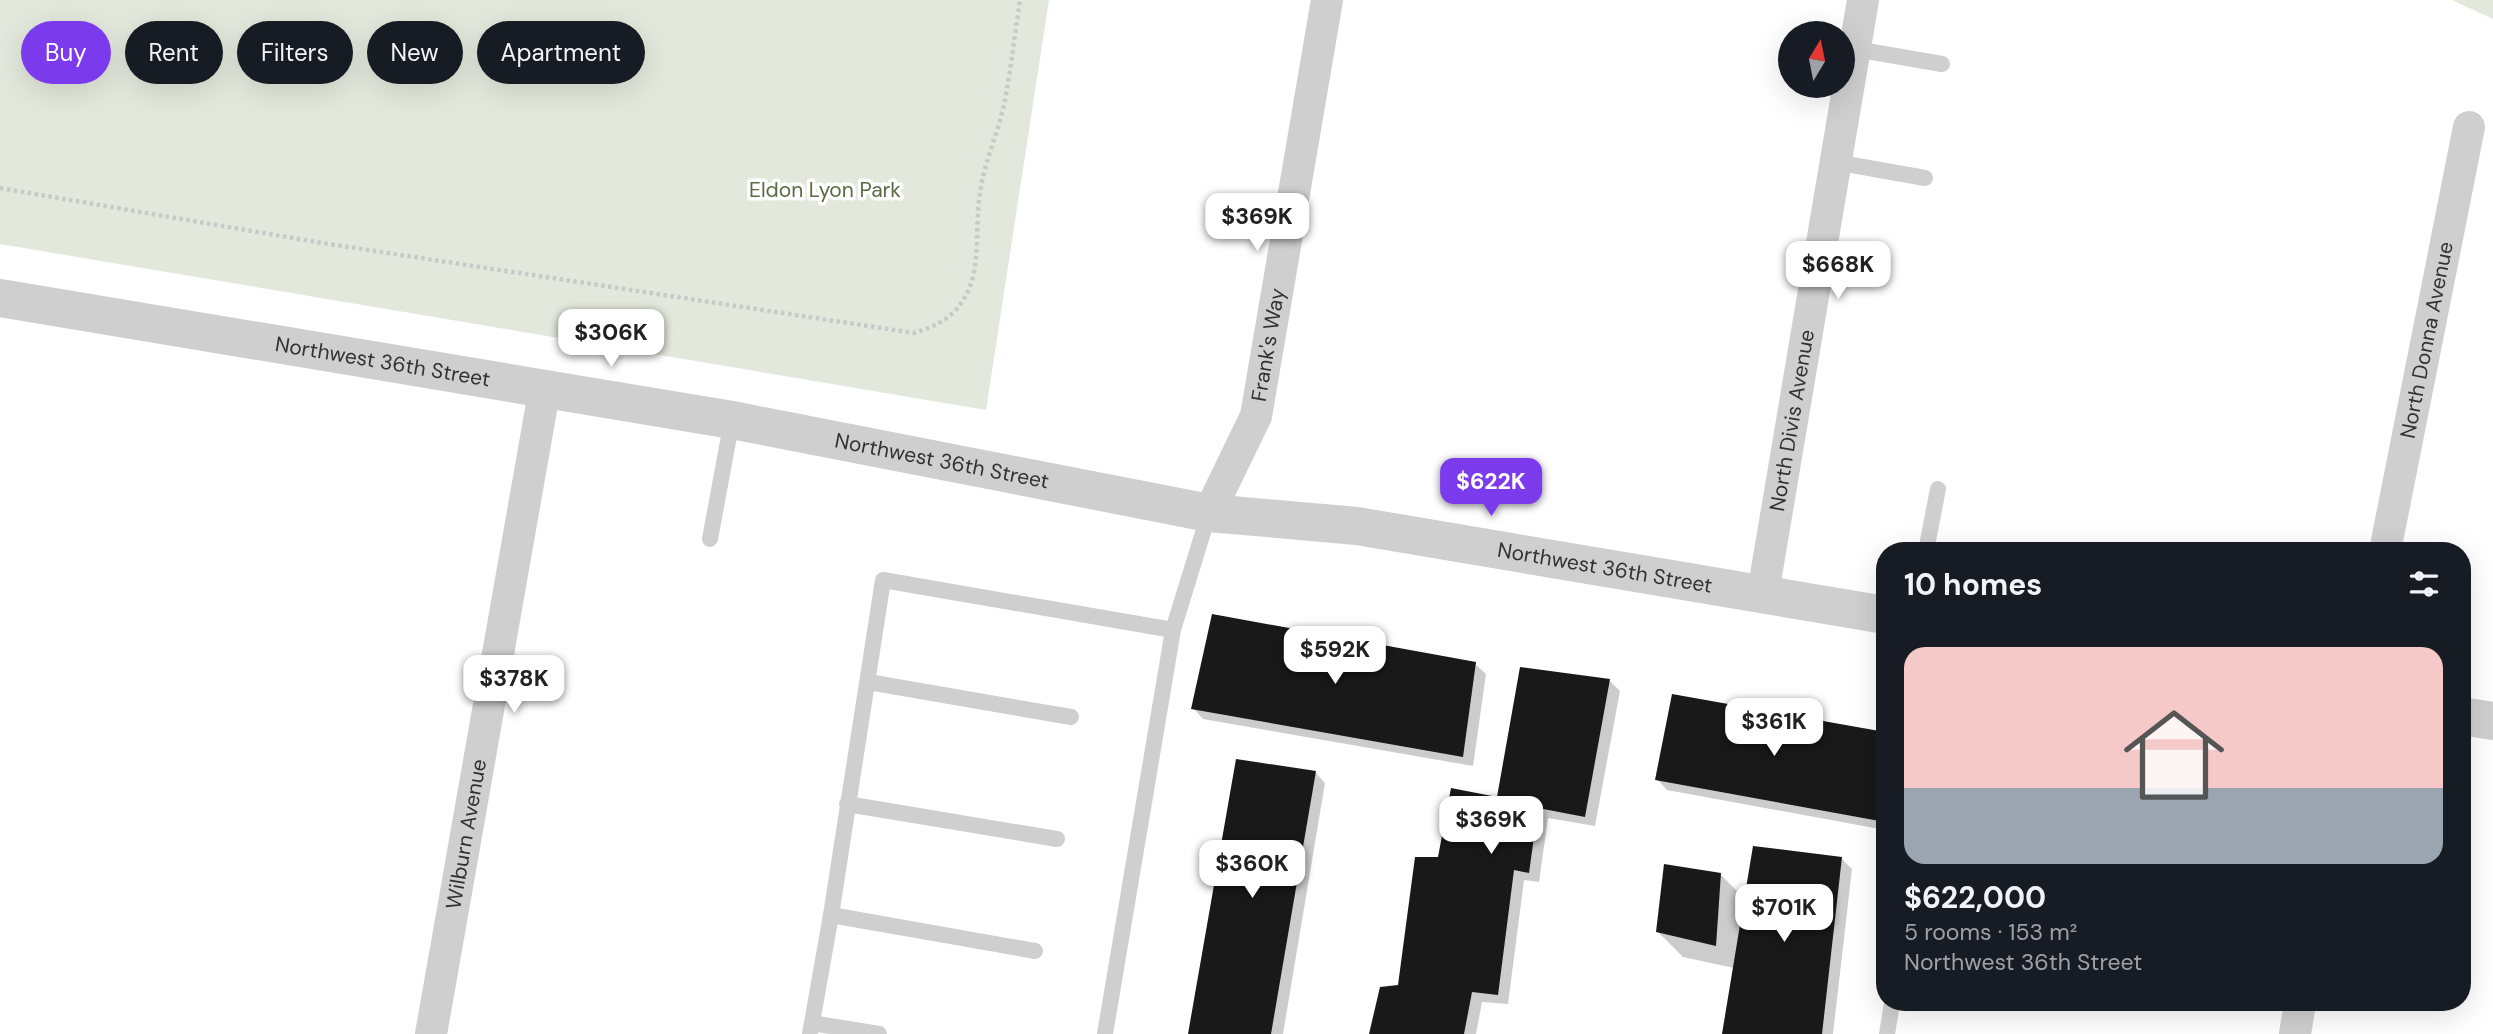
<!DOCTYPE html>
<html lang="en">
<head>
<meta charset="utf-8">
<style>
  :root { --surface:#171b24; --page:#20242c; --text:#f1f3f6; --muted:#9ea1a6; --line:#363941; --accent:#7c3aed }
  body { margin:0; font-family:"DM Sans",sans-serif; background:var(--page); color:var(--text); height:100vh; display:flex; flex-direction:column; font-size:26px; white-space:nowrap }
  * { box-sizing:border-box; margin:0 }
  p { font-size:23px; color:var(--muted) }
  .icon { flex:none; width:38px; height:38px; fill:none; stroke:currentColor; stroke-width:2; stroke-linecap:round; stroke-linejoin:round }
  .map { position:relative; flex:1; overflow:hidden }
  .panel { position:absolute; left:1876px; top:542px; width:595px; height:469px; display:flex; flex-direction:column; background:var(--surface); border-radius:28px; box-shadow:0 7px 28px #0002 }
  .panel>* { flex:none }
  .banner { position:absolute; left:21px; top:21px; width:665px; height:63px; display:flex; gap:14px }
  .needle { width:46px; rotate:10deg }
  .fabs { position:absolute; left:1778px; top:21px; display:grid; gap:14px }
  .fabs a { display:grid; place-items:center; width:77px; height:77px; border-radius:50%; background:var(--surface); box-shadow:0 7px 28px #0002; font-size:35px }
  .price { position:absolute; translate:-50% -60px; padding:0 16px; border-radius:14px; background:#fff; color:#222; font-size:23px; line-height:46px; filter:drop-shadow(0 2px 4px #0008) }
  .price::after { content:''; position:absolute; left:50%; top:42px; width:21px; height:16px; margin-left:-10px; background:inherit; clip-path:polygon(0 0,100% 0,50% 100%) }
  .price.current { background:var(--accent); color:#fff }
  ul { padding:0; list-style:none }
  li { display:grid; align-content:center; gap:14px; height:371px; padding:0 28px }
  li+li { border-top:2px solid var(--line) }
  li span { display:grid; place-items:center; height:217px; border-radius:21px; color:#555 }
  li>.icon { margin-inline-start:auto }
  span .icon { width:126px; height:126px; fill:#fffc; stroke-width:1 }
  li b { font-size:30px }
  h2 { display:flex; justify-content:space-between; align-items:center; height:84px; padding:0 28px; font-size:30px }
  .tag { padding:0 24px; border-radius:32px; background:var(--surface); box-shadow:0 7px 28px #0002; font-size:24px; line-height:63px }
  .tag.current { background:var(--accent); color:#fff }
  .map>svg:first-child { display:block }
</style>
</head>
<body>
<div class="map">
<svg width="2493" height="1034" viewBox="0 0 2493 1034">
  <rect width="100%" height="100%" fill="#fff"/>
  <g fill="#e3e8dc">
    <path d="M0 0H1049L986 410 0 244Z"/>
    <path d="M2452 0H2493V19Z"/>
  </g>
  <g fill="#0003">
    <path d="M1475 664 1486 674 1473 766 1203 719 1193 708Z"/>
    <path d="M1609 680 1620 691 1595 826 1548 818 1539 882 1524 880 1508 1004 1482 1002 1476 1034H1371L1399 987 1440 859Z"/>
    <path d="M1885 734V830L1667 790 1657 779Z"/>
    <path d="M1315 772 1325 783 1283 1034H1189Z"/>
    <path d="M1841 858 1852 869 1833 1034H1723L1734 968 1683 957 1658 932 1721 875 1746 900Z"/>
  </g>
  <g fill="#191919">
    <path d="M1212 614 1476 662 1463 757 1191 709Z"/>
    <path d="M1520 667 1610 679 1585 817 1538 808 1529 873 1514 870 1498 995 1472 992 1464 1034H1369L1380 987 1398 985 1415 857H1438L1451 788 1497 797Z"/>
    <path d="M1672 694 1885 732V822L1655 780Z"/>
    <path d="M1236 759 1316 771 1271 1034H1188Z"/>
    <path d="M1753 846 1842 857 1822 1034H1722Z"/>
    <path d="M1664 864 1721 873 1716 946 1656 932Z"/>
  </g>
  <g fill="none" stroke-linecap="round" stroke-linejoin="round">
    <path stroke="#c9c9c9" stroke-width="4.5" stroke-dasharray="3.5 3.5" stroke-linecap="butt" d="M0 188 322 243 914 333C933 327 950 320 962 302 983 272 974 228 980 193 984 162 999 131 1005 100 1011 67 1015 33 1020 0"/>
    <g stroke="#cfcfcf" stroke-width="16">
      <path d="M1855 49 1942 64"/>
      <path d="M1835 162 1925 178"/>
      <path d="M710 539 732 420"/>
      <path d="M1926 551 1938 489"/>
      <path d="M868 682 1071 717"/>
      <path d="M847 804 1057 839"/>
      <path d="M831 915 1035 951"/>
      <path d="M812 1023 879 1034"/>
      <path d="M810 1034 831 915 883 580 1173 630"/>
      <path d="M1105 1034 1173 630 1209 513"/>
      <path d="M1887 1034 1892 1003"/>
    </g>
    <g stroke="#cfcfcf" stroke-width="32">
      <path id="s1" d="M1209 513 1256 416 1327 0"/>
      <path id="s2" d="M2385 551 2469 127"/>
      <path id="s3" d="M1763 593 1863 0"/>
      <path id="s4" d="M431 1034 545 387"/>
      <path d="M2295 1034 2300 1003"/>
    </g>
    <g stroke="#cfcfcf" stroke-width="38">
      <path id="s5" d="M0 298 732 420 1209 513 1357 526 1885 615"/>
      <path d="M2462 716 2493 721"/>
    </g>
  </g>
  <g text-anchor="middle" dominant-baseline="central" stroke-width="7" stroke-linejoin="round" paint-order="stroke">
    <g font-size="21" fill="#586b42" stroke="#fff">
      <text x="825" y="190">Eldon Lyon Park</text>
    </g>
    <g font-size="21" fill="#323232" stroke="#fff">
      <text stroke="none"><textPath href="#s2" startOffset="215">North Donna Avenue</textPath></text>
      <text stroke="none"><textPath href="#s1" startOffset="180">Frank's Way</textPath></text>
      <text stroke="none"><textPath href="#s5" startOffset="388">Northwest 36th Street</textPath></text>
      <text stroke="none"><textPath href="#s3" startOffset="175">North Divis Avenue</textPath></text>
      <text stroke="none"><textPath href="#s5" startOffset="956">Northwest 36th Street</textPath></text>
      <text stroke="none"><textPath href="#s5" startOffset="1628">Northwest 36th Street</textPath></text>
      <text stroke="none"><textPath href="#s4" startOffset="203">Wilburn Avenue</textPath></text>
    </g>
  </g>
</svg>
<div class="fabs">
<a><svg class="needle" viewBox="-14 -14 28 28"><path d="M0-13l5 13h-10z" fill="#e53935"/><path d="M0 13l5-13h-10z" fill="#9ea1a6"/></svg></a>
</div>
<b class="price" style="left:1257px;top:253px">$369K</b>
<b class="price" style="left:1838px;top:301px">$668K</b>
<b class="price" style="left:611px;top:369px">$306K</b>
<b class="price current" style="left:1491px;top:518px">$622K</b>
<b class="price" style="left:1335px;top:686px">$592K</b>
<b class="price" style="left:514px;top:715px">$378K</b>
<b class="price" style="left:1774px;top:758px">$361K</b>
<b class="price" style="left:1491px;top:856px">$369K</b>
<b class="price" style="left:1252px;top:900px">$360K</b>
<b class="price" style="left:1784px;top:944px">$701K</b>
<div class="banner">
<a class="tag current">Buy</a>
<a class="tag">Rent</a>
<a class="tag">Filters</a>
<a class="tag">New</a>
<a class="tag">Apartment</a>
</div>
<section class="panel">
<h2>10 homes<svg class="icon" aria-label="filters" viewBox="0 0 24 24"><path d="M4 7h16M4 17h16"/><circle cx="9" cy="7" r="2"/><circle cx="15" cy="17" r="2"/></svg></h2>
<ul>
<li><span style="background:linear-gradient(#f6c9c9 65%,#9aa5b1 0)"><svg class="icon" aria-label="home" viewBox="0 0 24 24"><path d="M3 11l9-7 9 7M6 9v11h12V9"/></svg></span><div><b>$622,000</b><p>5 rooms · 153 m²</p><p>Northwest 36th Street</p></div></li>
</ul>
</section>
</div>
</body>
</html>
